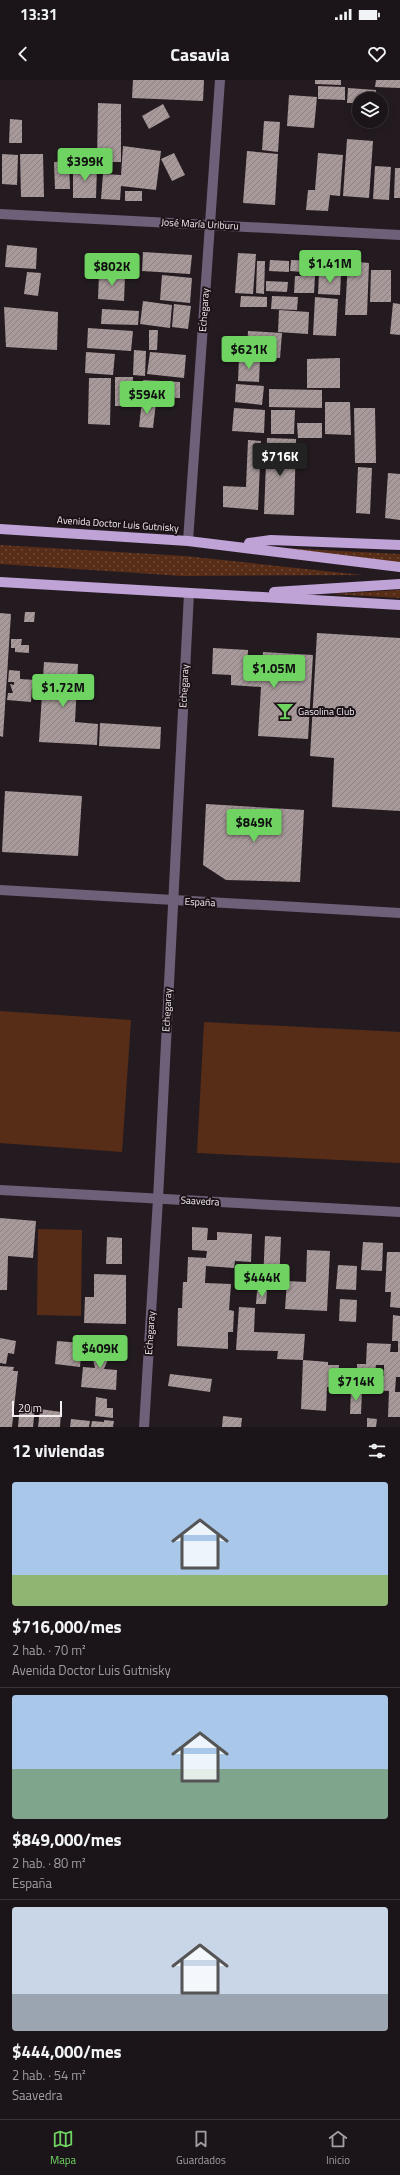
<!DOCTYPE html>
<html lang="es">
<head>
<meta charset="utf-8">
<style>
  :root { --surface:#1b1419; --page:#241d22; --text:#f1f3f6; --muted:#a09ea2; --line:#393338; --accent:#6ed361 }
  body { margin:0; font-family:"Titillium Web",sans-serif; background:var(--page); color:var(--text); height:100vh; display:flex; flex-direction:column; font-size:15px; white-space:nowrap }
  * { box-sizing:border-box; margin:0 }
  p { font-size:13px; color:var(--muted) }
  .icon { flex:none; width:22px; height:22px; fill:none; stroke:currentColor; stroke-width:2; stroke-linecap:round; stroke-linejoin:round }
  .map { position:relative; height:1347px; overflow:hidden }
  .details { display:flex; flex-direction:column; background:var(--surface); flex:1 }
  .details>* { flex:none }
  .buttons { position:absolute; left:352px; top:12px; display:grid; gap:8px }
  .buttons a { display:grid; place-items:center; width:36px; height:36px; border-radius:50%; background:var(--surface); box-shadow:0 2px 10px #0003,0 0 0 1px var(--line); font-size:20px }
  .scale { position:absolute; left:12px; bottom:10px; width:50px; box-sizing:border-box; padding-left:4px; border:2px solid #f3ecf0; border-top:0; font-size:11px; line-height:14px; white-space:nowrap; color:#f3ecf0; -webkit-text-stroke:3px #1b1217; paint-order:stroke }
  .price { position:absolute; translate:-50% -34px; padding:0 9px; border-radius:4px; background:var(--accent); color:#111; font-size:13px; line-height:26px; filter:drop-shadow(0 1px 2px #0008) }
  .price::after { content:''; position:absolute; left:50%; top:24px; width:12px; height:9px; margin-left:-6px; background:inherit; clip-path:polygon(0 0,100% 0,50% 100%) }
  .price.on { background:#222; color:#fff }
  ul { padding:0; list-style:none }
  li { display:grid; align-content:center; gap:8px; height:212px; padding:0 12px }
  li+li { border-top:1px solid var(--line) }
  li span { display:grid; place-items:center; height:124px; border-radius:4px; color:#555 }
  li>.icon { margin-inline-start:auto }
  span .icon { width:72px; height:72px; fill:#fffc; stroke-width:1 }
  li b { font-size:17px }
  h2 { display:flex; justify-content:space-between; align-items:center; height:48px; padding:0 12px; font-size:17px }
  .status { display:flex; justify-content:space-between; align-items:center; height:28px; padding:0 20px; background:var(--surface); direction:ltr }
  .status svg { height:11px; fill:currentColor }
  header { display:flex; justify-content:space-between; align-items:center; height:52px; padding:0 12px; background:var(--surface); font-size:18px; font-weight:700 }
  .dock { display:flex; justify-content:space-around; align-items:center; height:56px; border-top:1px solid var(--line); background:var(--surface); font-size:11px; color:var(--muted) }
  .dock a { display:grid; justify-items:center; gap:2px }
  .dock .on { color:var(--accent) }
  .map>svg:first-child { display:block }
</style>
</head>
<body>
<div class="status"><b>13:31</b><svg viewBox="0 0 49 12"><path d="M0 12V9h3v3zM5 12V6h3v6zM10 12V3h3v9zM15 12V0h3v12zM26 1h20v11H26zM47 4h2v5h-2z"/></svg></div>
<header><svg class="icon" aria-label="back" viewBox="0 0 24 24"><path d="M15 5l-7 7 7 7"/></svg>Casavia<svg class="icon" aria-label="heart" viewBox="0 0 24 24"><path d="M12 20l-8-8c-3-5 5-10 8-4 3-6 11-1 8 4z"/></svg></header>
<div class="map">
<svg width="400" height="1347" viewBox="0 0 400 1347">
  <defs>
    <pattern id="park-dots" width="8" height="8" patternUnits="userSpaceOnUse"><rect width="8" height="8" fill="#582d18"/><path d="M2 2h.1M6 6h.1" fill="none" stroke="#704c3a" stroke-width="1.8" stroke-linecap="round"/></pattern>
    <pattern id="building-hatch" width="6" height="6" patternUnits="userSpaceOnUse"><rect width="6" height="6" fill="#a8999a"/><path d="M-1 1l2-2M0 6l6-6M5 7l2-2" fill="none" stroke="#8c8081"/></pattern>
  </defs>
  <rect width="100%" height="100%" fill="#241b21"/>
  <g fill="url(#park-dots)">
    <path d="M0 465 185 476 362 495 182 496 0 484Z"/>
    <path d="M282 468 400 474V483Z"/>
    <path d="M400 510V518L331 514Z"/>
  </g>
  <g fill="#582d18">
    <path d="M0 931 131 940 122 1072 0 1063Z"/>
    <path d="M204 942 400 952V1083L197 1073Z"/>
    <path d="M38 1149 82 1150 81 1236 37 1235Z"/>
  </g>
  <g fill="url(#building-hatch)">
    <path d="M133 0H204L203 21 132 18Z"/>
    <path d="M315 0H341V5L315 4Z"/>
    <path d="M376 0H400V8L375 7Z"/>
    <path d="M318 6 345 7V20L318 19Z"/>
    <path d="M348 8 376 10 375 19H359V23H347Z"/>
    <path d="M289 15 317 17 314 48 287 46Z"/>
    <path d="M98 23 121 24V82H97Z"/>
    <path d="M163 24 170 37 149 49 142 36Z"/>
    <path d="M10 39 22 40V63H9Z"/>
    <path d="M264 41 280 42 278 72 262 70Z"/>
    <path d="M347 59 373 61 369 118 343 116Z"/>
    <path d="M123 66 161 71 156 110 121 106 120 120 101 119 103 94 121 95Z"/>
    <path d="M247 71 278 74 275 125 243 123Z"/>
    <path d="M174 73 185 95 172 101 161 79Z"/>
    <path d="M318 73 343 75 340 116 330 115 328 131 306 130 308 110H315Z"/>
    <path d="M2 74 18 75 17 105 2 104Z"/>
    <path d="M20 74H43L44 117H21Z"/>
    <path d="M69 81 70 109H55L54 82Z"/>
    <path d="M73 86 97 87 96 118H73Z"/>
    <path d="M375 86 391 87 389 120 373 119Z"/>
    <path d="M395 88H400V118H394Z"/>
    <rect x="125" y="111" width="17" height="10"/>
    <path d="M7 165 37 168 36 189 5 187Z"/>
    <path d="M143 172 192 175 190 194 142 191Z"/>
    <path d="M238 173 256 174 253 214 235 213Z"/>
    <path d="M270 180 289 181V192L269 191Z"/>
    <path d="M291 180 316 181V193L290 191Z"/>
    <path d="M257 181H265L264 214 256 213Z"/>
    <path d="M348 181 369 183 367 235H345Z"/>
    <path d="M371 190H391V222H370Z"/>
    <path d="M27 192 41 193 38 216 24 214Z"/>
    <path d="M319 193 341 194 340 215 318 214Z"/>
    <path d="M99 194 125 195 124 221 98 219Z"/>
    <path d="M162 195 192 198 190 223 160 220Z"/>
    <path d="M295 196H315L314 213H294Z"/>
    <path d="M266 201 288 202 287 212 266 211Z"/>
    <path d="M241 216 267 217V227H240Z"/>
    <path d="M272 216 298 217 297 230 271 229Z"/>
    <path d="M315 217 338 219 336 256 313 255Z"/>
    <path d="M143 221 172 225 170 248 140 244Z"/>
    <path d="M393 223 400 224V255L390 254Z"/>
    <path d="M174 224 191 226 188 249 172 247Z"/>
    <path d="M4 227 58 232 57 270 6 267Z"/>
    <path d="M102 229 139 231 138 245 101 244Z"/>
    <path d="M279 230 309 232 308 254 278 252Z"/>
    <path d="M88 248 133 251 131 271 87 268Z"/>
    <path d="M149 250H158L157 270H149Z"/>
    <path d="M248 251 282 253 280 278 247 276Z"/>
    <path d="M134 270 146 271 145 296 133 295Z"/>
    <path d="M86 272 115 274 113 295 85 293Z"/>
    <path d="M150 272 186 275 184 298 147 294Z"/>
    <path d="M239 278 260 280 259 302 238 301Z"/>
    <path d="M340 278V308H307V279Z"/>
    <rect x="115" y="297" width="18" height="29"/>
    <path d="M89 298H111L110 345 88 344Z"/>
    <path d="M143 300 180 302V318L143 317Z"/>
    <path d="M236 304 264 306 262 325 235 322Z"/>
    <path d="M269 309 322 310V328L269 327Z"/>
    <path d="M142 321 156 323 153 348 139 347Z"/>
    <path d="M325 322H350L351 355 325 354Z"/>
    <path d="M234 328 265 330 264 353 232 351Z"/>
    <path d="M354 328H375L376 383H355Z"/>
    <path d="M271 330H295L294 354H271Z"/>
    <path d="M297 343H322V358H298Z"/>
    <path d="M267 358 296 359 294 435 264 434Z"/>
    <path d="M248 360 261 361 258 430 223 427V406L246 407Z"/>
    <path d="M358 387 372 388 370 434 356 433Z"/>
    <path d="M388 393 400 394V440L385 438Z"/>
    <path d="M25 532H35L34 542H24Z"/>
    <path d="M0 533 11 534 3 657 0 656Z"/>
    <path d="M317 553 400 558V731L332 727 334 678 310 676Z"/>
    <path d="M11 559H22L21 565H29V573L15 572V568H11Z"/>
    <path d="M213 568 248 570 247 594 262 595 263 572 313 575 308 659 258 656 261 607 231 605V595L212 594Z"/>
    <path d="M44 582 78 584 75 642 98 644 97 665 39 662Z"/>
    <path d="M9 590 20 591V599L36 600V608L32 607 31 622 7 620 8 613H13L10 604 14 605V602H8Z"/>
    <path d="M100 643 161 647 160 669 99 666Z"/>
    <path d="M5 711 82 716 78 776 2 772Z"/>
    <path d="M206 724 304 730 300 802 226 800 203 785Z"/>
    <path d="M0 1138 36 1141 33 1178 8 1176 7 1210H0Z"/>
    <path d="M192 1147 208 1148 207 1160H217V1152L252 1154 251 1182 235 1181 234 1188 206 1186 205 1203 231 1204 229 1230 234 1231 233 1252H228V1269L177 1266 178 1228H182L183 1202H187L188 1177 206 1178 207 1171 192 1170Z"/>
    <path d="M265 1156 281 1157 279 1203 263 1202Z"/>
    <path d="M107 1157 122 1158V1184H106Z"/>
    <path d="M363 1162 383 1163 382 1191 361 1190Z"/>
    <path d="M307 1170 330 1171 327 1231 285 1229 287 1201 306 1202Z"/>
    <path d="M387 1172H400V1228L390 1227 391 1212H385Z"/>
    <path d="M338 1185 357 1186 356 1210 336 1209Z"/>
    <path d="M94 1194 126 1195V1244L84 1243 85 1217H94Z"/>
    <path d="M257 1211H267L266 1224H256Z"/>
    <path d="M340 1219 357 1220 356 1242 339 1241Z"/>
    <path d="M239 1227 255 1228 254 1252 305 1254 303 1280 277 1279 278 1271 236 1270Z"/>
    <path d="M393 1235 400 1236V1297H396L395 1312H400V1337H388L389 1311 368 1310 369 1296H384V1285H376L375 1295 357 1294V1284H366L367 1263 391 1264 390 1272H398V1261H392Z"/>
    <path d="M103 1257 111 1272 104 1289 117 1290 116 1310 81 1307 83 1287 95 1288 90 1266 96 1265 94 1262Z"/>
    <path d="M0 1258 16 1261 14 1274 8 1273 6 1284 0 1283Z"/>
    <path d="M57 1261 82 1263 80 1287 55 1284Z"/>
    <path d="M303 1280 328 1282V1285H339L338 1307H327L326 1331 301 1329Z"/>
    <path d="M0 1286 14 1287 13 1291H18L12 1347H0Z"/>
    <path d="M170 1294 212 1299 210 1312 168 1306Z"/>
    <path d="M344 1297 356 1298V1307H343Z"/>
    <path d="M351 1310 362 1311 361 1334H350Z"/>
    <path d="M96 1317 107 1319V1328H113V1338L95 1336Z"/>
    <path d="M20 1325 35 1327 33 1347H18Z"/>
    <path d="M40 1329 61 1332 60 1347H38Z"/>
    <path d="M223 1336 242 1338 241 1347H222Z"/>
    <path d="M367 1338 377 1339 376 1347H367Z"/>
    <path d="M71 1339 90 1341 89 1347H70Z"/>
    <path d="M104 1340 114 1341 113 1347H91L92 1341 104 1342Z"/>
  </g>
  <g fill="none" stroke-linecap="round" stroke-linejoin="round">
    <g stroke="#6e6079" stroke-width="10">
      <path d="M0 134 400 155"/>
      <path d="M188 461 220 0"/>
      <path d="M0 810 400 833"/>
      <path d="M0 1110 400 1132"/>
      <path d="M144 1347 158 1119 189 513"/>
    </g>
    <g stroke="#bfa2d6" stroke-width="10">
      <path d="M0 449 188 461 400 487"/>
      <path d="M249 463 271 460 400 465"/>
      <path d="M0 502 400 525"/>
      <path d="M274 512 400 504"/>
    </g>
  </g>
  <defs>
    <g id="bar-bare" transform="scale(1.38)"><path d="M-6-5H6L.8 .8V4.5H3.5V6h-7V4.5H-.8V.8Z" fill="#6ed361" stroke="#1b1217" stroke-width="2.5" paint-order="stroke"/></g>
  </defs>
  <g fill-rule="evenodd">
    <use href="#bar-bare" x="285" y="631"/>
  </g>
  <g text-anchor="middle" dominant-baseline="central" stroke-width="4" stroke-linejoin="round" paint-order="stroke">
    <g font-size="10" fill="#f3ecf0" stroke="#1b1217">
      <text transform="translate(200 144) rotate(3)">José María Uriburu</text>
      <text transform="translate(204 230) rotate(-86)">Echegaray</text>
      <text transform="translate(118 444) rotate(4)">Avenida Doctor Luis Gutnisky</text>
      <text transform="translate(184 606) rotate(-87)">Echegaray</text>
      <text transform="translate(200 822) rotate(3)">España</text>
      <text transform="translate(167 930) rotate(-87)">Echegaray</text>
      <text transform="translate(200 1121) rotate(3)">Saavedra</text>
      <text transform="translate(150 1253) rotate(-86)">Echegaray</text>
    </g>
    <g font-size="10" fill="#f3ecf0" stroke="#1b1217" text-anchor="start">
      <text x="298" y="631">Gasolina Club</text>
    </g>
  </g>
</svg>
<div class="buttons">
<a><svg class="icon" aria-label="layers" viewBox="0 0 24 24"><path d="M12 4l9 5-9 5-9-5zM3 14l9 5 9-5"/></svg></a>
</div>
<div class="scale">20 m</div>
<b class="price" style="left:85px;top:102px">$399K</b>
<b class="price" style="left:330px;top:204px">$1.41M</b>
<b class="price" style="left:112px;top:207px">$802K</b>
<b class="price" style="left:249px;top:290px">$621K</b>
<b class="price" style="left:147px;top:335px">$594K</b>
<b class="price on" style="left:280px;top:397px">$716K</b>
<b class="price" style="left:274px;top:609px">$1.05M</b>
<b class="price" style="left:63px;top:628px">$1.72M</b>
<b class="price" style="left:254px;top:763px">$849K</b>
<b class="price" style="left:262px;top:1218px">$444K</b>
<b class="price" style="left:100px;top:1289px">$409K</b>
<b class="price" style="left:356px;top:1322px">$714K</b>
</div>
<section class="details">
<h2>12 viviendas<svg class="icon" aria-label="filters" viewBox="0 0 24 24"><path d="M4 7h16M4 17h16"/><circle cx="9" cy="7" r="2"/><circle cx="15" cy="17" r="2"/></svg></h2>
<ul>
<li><span style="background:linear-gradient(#a9c7e8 75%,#8fb573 0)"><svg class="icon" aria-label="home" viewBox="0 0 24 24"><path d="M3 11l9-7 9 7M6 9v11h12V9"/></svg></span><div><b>$716,000/mes</b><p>2 hab. · 70 m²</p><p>Avenida Doctor Luis Gutnisky</p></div></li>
<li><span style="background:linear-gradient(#a9c7e8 60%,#7fa58c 0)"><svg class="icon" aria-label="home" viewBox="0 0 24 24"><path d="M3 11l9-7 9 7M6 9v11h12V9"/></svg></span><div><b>$849,000/mes</b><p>2 hab. · 80 m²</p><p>España</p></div></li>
<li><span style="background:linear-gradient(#c9d6e8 70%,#9aa5b1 0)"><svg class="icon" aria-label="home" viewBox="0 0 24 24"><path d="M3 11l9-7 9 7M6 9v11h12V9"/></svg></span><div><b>$444,000/mes</b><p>2 hab. · 54 m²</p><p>Saavedra</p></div></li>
</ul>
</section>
<nav class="dock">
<a class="on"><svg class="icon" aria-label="map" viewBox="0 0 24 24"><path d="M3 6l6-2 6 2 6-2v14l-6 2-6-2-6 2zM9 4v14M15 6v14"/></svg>Mapa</a>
<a><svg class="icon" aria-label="saved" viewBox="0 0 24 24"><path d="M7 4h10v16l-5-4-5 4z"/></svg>Guardados</a>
<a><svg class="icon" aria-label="home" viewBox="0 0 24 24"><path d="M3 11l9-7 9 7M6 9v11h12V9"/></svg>Inicio</a>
</nav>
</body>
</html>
